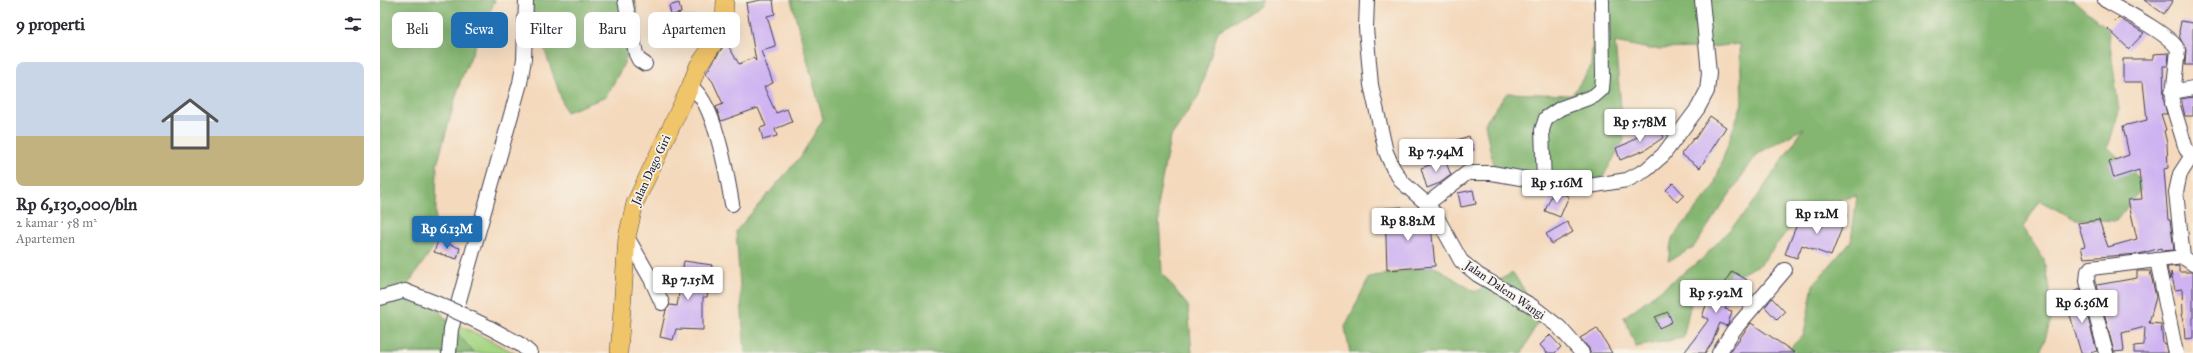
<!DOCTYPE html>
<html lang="id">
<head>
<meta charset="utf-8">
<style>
  :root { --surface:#fff; --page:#f7f7f7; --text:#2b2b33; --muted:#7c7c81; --line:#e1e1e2; --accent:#1f6fb2 }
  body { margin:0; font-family:"IM FELL Great Primer",serif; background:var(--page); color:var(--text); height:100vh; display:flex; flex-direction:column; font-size:15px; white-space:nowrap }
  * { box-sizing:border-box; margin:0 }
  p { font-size:13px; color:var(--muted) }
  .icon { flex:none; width:22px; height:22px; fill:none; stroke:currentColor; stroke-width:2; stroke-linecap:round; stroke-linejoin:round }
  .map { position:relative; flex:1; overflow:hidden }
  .drawer { display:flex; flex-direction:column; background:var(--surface); width:380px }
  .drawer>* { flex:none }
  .top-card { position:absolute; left:12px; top:12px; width:380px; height:36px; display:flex; gap:8px }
  .price { position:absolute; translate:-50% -34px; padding:0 9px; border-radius:4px; background:#fff; color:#222; font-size:13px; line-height:26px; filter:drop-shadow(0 1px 2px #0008) }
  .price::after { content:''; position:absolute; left:50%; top:24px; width:12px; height:9px; margin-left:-6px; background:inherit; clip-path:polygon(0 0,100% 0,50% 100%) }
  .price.on { background:var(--accent); color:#fff }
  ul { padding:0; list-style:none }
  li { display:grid; align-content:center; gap:8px; height:212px; padding:0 16px }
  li+li { border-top:1px solid var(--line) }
  li span { display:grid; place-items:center; height:124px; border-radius:8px; color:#555 }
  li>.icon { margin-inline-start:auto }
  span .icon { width:72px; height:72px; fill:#fffc; stroke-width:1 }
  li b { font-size:17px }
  h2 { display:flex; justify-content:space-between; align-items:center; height:48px; padding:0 16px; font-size:17px }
  .chip { padding:0 14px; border-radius:8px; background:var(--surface); box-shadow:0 4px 16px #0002; font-size:14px; line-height:36px }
  .chip.on { background:var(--accent); color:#fff }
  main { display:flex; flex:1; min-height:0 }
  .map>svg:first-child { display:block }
</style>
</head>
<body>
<main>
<section class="drawer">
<h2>9 properti<svg class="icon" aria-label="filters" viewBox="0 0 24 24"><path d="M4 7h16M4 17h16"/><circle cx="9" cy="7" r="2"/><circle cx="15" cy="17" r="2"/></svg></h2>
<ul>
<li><span style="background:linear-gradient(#c9d6e8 60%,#c2b280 0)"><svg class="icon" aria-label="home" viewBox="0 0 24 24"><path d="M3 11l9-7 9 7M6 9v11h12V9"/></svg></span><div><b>Rp 6,130,000/bln</b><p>2 kamar · 58 m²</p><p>Apartemen</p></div></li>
</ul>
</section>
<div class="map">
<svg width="1813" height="353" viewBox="0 0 1813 353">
  <rect width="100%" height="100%" fill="#f7f3e8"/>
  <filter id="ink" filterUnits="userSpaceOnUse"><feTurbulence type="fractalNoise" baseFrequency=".025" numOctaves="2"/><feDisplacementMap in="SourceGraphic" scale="8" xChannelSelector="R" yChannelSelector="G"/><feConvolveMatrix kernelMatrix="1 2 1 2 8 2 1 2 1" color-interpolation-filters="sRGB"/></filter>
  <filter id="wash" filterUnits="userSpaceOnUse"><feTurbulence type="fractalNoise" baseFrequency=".012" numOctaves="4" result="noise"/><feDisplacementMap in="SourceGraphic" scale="16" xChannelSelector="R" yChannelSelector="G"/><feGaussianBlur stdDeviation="0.9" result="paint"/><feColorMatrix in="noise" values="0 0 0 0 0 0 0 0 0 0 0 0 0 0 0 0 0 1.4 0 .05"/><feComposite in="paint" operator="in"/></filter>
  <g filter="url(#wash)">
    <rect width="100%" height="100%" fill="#f4d9bc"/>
    <path fill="#a6d583" stroke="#647c5f" d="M51 311 135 353H0V324Z"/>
    <g fill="#84b671" stroke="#536c56">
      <path d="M0 0H115L80 82 57 165 55 245 28 284 46 295 94 353H0Z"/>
      <path d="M139 0H255C263 35 242 67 226 97L186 112 148 1Z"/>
      <path d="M411 0H883L880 6 838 31 819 95 790 138 778 200 782 273 808 306 812 353H365L356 231 421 156 443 119Z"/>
      <path d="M1216 0H1693L1728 29 1739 111 1728 147 1765 184 1736 221 1695 219 1660 201 1643 227 1664 260 1673 312 1661 353H1405L1424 334 1433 285 1471 241 1477 196 1426 207 1381 264 1312 298 1303 338 1256 347 1244 317 1321 260 1369 209 1424 128 1377 154 1313 248 1288 261 1292 238 1333 188 1362 103 1360 44 1321 48 1270 49 1235 42 1244 140 1217 187 1190 176 1151 181 1114 171 1105 123 1127 93 1192 95 1211 66Z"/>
      <path d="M1054 266 1095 292 1133 273 1161 315 1142 353H970L965 327 989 277Z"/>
    </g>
    <g id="blocks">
      <g fill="#ceb2f2">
        <path d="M381 0H393L395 14 387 16 396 47 381 51 393 83 384 87 396 113 407 109 412 122 395 129 397 136 383 140 380 128 386 126 378 108 341 121 336 107 343 104 333 82 326 73 346 42 359 64 373 58 376 61 366 3Z"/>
        <path d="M1764 0H1793L1784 14Z"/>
        <path d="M299 3 301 13 291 15 289 6Z"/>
        <path d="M299 16H315L317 40 302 41Z"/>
        <path d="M1739 18 1764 33 1749 49 1728 29Z"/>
        <path d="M1801 21 1813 23V65H1805L1806 50 1800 38 1799 32Z"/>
        <path d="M1789 53 1788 66H1783L1784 102 1787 114H1781L1786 130 1784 131 1787 143 1788 168 1784 169 1788 220H1790L1794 250 1782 251 1781 248 1759 254 1704 258 1701 247 1705 246 1698 223 1719 220 1728 247 1757 239 1748 200 1762 199 1759 170 1734 178 1729 162 1749 155 1743 126 1767 120 1763 82H1743V59H1773V54Z"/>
        <path d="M1813 97V116H1805L1801 99Z"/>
        <path d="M1330 116 1346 127 1320 168 1301 154 1314 138 1315 139Z"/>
        <path d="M1276 124 1284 137 1265 150 1240 160 1236 148 1248 143Z"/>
        <path d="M1089 136 1094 150 1078 155 1074 141Z"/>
        <path d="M1065 160 1071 175 1060 183 1047 188 1041 168Z"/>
        <path d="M1293 183 1304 195 1297 202 1286 190Z"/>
        <path d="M1093 190 1096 204 1081 207 1078 193Z"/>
        <path d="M1173 192 1189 196 1180 217 1165 211Z"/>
        <path d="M1022 207V223L1049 221 1051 225 1055 266 1007 270 1005 208Z"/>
        <path d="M1450 208 1467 215 1451 256 1422 245 1417 258 1405 254 1419 219 1442 227Z"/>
        <path d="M1187 222 1193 232 1172 244 1166 234Z"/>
        <path d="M58 241 80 248 77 259 54 252Z"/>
        <path d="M304 261 332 265 327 297H323V330L296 329 293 340 280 337 286 310 290 305 297 306Z"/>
        <path d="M1799 266V272H1813V338L1805 339 1804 324 1801 314H1803L1802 289 1795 290 1791 272 1790 280 1787 267Z"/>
        <path d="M1352 271 1367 280 1360 290 1356 287 1345 309 1352 311 1348 324 1346 326 1340 323 1332 343 1325 353H1304L1329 319 1322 317 1327 302 1330 303 1340 284 1342 286Z"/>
        <path d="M1757 271H1770L1776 297 1769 323 1781 324 1783 343H1785L1787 353H1754V346L1764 345 1765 327 1742 333 1744 351 1734 352 1717 285 1757 278Z"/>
        <path d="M1700 289 1717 351 1710 353H1701L1690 315 1695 314 1687 295Z"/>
        <path d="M1392 298 1405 312 1397 320 1385 307Z"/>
        <path d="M1288 312 1292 322 1279 328 1275 317Z"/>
        <path d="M1371 323 1415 353H1349Z"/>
        <path d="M1217 328 1232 353H1210L1209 348 1200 338Z"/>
        <path d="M1170 335 1181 347 1175 353H1167L1160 345Z"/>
      </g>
    </g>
  </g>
  <g filter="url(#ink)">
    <use href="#blocks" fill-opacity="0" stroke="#423d4e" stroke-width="1"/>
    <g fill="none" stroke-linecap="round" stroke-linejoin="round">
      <g stroke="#423d4e" stroke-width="16">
        <g id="minor">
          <path d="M245 0 256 54 259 60 265 64"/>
          <path d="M987 0 986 28 991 85 1006 152 1013 168 1022 182 1047 204 1055 214 1081 261 1098 275 1152 306 1179 327 1202 353"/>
          <path d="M1725 0C1741 9 1793 36 1798 50L1792 103 1806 149 1813 158"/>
          <path d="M310 87C334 98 348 179 352 204"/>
          <path d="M1792 92 1813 88"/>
          <path d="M1811 157 1800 174 1796 192 1803 257 1813 264"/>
          <path d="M1164 182 1162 130 1166 118 1181 108 1214 96 1222 89 1223 77 1222 0"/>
          <path d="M1047 204 1087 173H1112L1181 185 1209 186 1247 180 1266 170 1283 155 1318 108 1327 91 1329 73 1322 0"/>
          <path d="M247 237 271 279 282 303"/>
          <path d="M1777 260 1796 353"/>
          <path d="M0 298 25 291"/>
          <path d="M141 345 150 353"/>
          <path d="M69 353 71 329 140 83 144 59 146 0"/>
          <path d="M1339 353 1353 331 1405 270"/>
          <path d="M1726 353 1707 281 1708 271 1711 268 1803 257"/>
        </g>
      </g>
      <g stroke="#423d4e" stroke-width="18">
        <path id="major" d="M239 353 247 237 255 203 310 87 318 66 335 42 344 23 345 0"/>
      </g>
      <use href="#minor" stroke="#fff" stroke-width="14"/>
      <use href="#major" stroke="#f0c469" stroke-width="17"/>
      <g stroke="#423d4e" stroke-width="16" stroke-linecap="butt">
        <path id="minor-bridge" d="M25 291C66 306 104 323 141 345"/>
      </g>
      <use href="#minor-bridge" stroke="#fff" stroke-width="14"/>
    </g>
  </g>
  <g text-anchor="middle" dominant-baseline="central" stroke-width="3.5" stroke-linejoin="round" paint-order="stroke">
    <g font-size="12" fill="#22223b" stroke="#f7f3e8">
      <text transform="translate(271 170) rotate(-65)">Jalan Dago Giri</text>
      <text transform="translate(1125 290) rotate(34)">Jalan Dalem Wangi</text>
    </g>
  </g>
</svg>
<b class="price" style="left:1260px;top:143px">Rp 5.78M</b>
<b class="price" style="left:1056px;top:173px">Rp 7.94M</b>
<b class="price" style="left:1177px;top:204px">Rp 5.16M</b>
<b class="price" style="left:1437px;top:235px">Rp 12M</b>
<b class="price" style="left:1028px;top:242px">Rp 8.82M</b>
<b class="price on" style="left:67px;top:250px">Rp 6.13M</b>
<b class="price" style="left:308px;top:301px">Rp 7.15M</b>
<b class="price" style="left:1336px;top:314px">Rp 5.92M</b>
<b class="price" style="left:1702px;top:324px">Rp 6.36M</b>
<div class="top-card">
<a class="chip">Beli</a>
<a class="chip on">Sewa</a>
<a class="chip">Filter</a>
<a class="chip">Baru</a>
<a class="chip">Apartemen</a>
</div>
</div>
</main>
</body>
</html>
